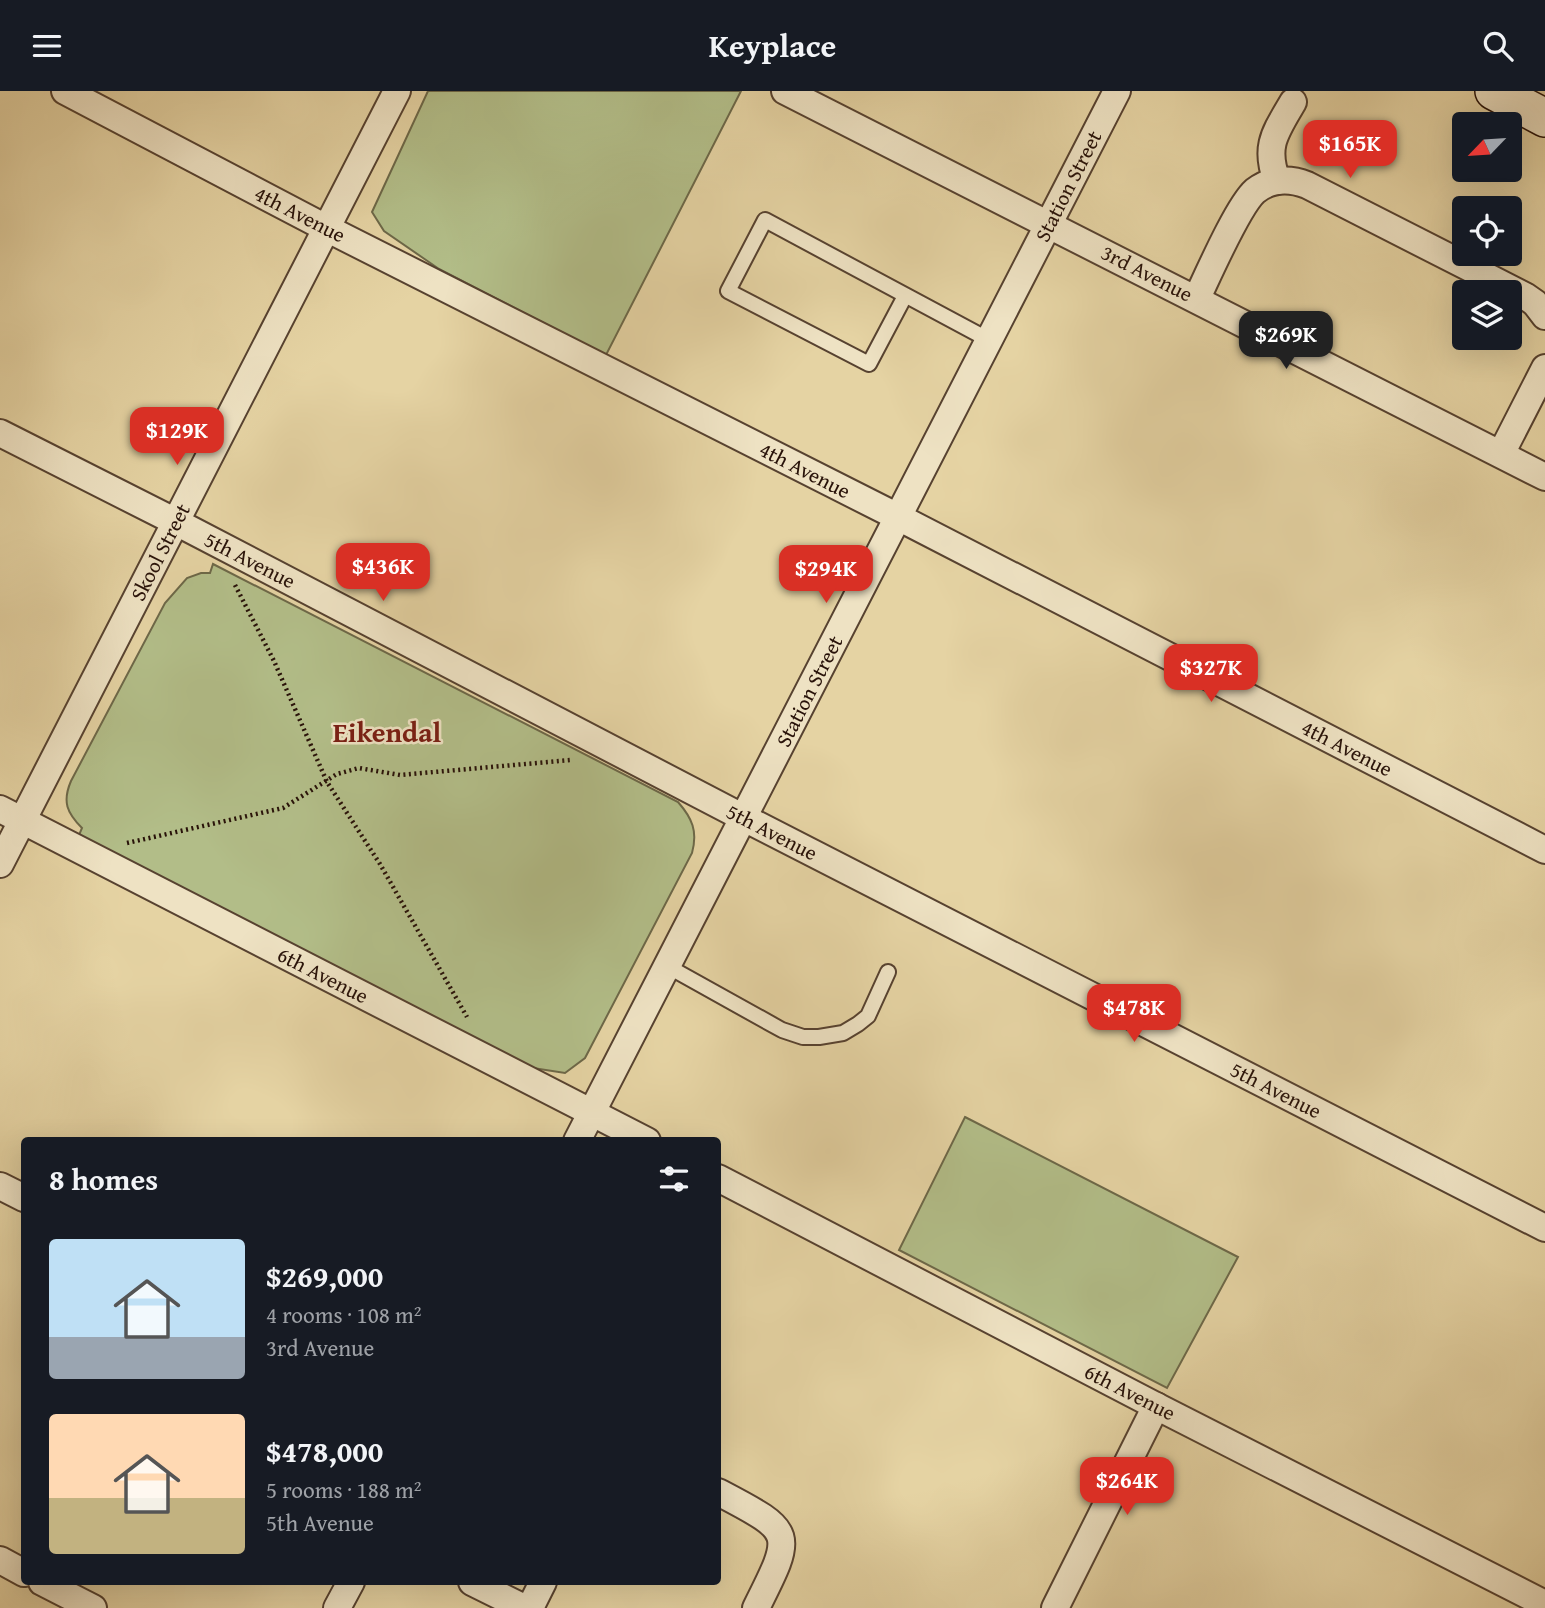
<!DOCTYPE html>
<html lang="en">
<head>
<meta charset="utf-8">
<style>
  :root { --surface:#171b24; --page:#242831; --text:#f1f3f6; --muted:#9ea1a6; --accent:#d93025 }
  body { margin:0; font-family:"Gentium Book Plus",serif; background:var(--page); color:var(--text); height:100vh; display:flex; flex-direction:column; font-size:26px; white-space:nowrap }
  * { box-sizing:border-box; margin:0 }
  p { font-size:23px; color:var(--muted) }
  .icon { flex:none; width:38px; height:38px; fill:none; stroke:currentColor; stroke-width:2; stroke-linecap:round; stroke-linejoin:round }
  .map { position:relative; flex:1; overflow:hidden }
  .side { position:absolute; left:21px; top:1046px; width:700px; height:448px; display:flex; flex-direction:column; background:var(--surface); border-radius:7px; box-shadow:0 7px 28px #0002 }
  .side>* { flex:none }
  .needle { width:46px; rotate:245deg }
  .buttons { position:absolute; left:1452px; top:21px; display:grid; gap:14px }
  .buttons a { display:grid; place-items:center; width:70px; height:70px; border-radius:7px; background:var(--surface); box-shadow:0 7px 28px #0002; font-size:35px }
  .price { position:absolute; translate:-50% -60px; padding:0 16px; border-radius:14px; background:var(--accent); color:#fff; font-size:23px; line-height:46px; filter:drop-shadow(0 2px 4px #0008) }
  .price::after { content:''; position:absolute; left:50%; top:42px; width:21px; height:16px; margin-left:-10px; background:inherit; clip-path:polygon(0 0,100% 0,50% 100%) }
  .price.active { background:#222; color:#fff }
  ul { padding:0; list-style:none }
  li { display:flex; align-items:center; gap:21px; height:175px; padding:0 28px }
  li span { display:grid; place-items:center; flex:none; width:196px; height:140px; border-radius:7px; color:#555 }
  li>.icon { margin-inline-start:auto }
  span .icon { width:84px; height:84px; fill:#fffc; stroke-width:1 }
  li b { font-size:30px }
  h2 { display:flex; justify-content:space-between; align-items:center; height:84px; padding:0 28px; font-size:30px }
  header { display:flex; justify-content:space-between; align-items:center; height:91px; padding:0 28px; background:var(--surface); font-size:32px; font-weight:700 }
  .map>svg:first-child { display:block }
</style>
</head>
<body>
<header><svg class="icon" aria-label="menu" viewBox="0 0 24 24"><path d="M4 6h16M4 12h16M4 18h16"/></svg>Keyplace<svg class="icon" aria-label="search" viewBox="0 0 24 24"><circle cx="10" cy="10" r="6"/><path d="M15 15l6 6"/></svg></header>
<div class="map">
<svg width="1545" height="1517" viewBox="0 0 1545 1517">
  <rect width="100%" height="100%" fill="#e5d3a3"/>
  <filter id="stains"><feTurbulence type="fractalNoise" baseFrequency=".00286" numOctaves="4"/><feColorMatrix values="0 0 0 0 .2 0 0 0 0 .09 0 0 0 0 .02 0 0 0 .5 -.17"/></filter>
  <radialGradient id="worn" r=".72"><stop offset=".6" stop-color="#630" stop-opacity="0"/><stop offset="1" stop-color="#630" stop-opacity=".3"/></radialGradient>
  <g fill="#b2bd88" stroke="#6d6848" stroke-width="2">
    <path d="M428 0H741L606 264 439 178 384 140 372 121Z"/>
    <path d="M213 473 678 711C692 727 698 740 692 762L585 967 565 982 533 977 79 744 82 737C67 722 62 711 71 690L165 512 187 487 201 482H210Z"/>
    <path d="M965 1026 1238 1166 1167 1297 899 1159Z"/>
  </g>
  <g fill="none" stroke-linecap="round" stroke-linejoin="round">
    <g stroke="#574230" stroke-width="18">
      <g id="service">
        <path d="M905 205 869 273 728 200 765 129 989 249"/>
        <path d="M667 875 782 939 803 946H819L843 942 858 933 868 925 888 881"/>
      </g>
    </g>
    <g stroke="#574230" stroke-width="30">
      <g id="minor">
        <path d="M65 0 326 137 898 426 1545 759"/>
        <path d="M785 0 1545 386"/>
        <path d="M1277 90C1264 55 1275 42 1293 11"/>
        <path d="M1197 207C1208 184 1238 115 1255 100 1270 88 1289 87 1307 94L1525 205 1535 212 1545 225"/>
        <path d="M0 342 176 431 744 727 1545 1137"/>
        <path d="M1501 363 1545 277"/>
        <path d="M0 718 647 1050"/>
        <path d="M0 773 397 0"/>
        <path d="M577 1050 1117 0"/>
        <path d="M718 1087 1156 1315 1545 1513"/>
        <path d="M0 1095 24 1107"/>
        <path d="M718 1401C794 1441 795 1440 756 1517"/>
        <path d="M0 1469 24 1482"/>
        <path d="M42 1491 93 1517"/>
        <path d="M472 1491 524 1517"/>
        <path d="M337 1517 351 1491"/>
        <path d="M530 1517 543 1491"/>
        <path d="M1055 1517 1156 1315"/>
      </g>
    </g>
    <g stroke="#281209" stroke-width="40">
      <path id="secondary" d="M1494 0 1545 27"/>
    </g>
    <g stroke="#281209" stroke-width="4.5" stroke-dasharray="2 3.5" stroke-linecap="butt">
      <path d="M235 494 274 570 327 691 380 773 467 926"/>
      <path d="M127 752 283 717 337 683 359 677 400 684 571 669"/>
    </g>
    <use href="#service" stroke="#eee2c3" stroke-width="14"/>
    <use href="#minor" stroke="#eee2c3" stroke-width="26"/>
    <use href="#secondary" stroke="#eee2c3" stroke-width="37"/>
  </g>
  <g text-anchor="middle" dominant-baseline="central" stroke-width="5" stroke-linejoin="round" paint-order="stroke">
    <g font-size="21" fill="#281209" stroke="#eee2c3">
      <text transform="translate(1068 95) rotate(-63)">Station Street</text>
      <text transform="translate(300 123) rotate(27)">4th Avenue</text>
      <text transform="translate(1147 182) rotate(27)">3rd Avenue</text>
      <text transform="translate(805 379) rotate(27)">4th Avenue</text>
      <text transform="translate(160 461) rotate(-63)">Skool Street</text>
      <text transform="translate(250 469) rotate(27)">5th Avenue</text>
      <text transform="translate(809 600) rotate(-63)">Station Street</text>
      <text transform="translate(1347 657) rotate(27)">4th Avenue</text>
      <text transform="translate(772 741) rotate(27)">5th Avenue</text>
      <text transform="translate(323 884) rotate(27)">6th Avenue</text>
      <text transform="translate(1276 999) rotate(27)">5th Avenue</text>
      <text transform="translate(1130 1301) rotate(27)">6th Avenue</text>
    </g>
    <g font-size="28" font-weight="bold" fill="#7a1f14" stroke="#eee2c3">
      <text x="387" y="640">Eikendal</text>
    </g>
  </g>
  <rect width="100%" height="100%" filter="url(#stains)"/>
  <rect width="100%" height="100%" fill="url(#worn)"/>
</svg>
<div class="buttons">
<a><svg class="needle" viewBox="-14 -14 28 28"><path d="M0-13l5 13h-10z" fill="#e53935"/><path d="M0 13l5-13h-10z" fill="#9ea1a6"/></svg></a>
<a><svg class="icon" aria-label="locate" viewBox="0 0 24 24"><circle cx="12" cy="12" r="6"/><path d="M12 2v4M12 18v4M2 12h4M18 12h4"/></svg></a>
<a><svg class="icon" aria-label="layers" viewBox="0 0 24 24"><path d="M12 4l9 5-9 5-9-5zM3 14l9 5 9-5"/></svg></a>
</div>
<b class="price" style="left:1350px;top:89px">$165K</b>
<b class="price active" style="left:1286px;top:280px">$269K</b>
<b class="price" style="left:177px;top:376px">$129K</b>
<b class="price" style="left:383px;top:512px">$436K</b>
<b class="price" style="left:826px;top:514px">$294K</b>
<b class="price" style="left:1211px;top:613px">$327K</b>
<b class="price" style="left:1134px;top:953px">$478K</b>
<b class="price" style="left:1127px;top:1426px">$264K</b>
<section class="side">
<h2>8 homes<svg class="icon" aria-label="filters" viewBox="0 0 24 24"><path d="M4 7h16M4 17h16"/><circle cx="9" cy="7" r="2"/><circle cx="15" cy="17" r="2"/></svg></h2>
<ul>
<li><span style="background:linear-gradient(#bfe0f5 70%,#9aa5b1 0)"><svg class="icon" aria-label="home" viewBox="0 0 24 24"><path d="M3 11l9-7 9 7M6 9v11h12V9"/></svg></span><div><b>$269,000</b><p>4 rooms · 108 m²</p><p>3rd Avenue</p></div></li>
<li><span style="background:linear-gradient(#ffd9b3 60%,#c2b280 0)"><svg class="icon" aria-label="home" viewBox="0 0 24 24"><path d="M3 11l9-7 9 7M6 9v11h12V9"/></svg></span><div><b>$478,000</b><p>5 rooms · 188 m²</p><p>5th Avenue</p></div></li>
</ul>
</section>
</div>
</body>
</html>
